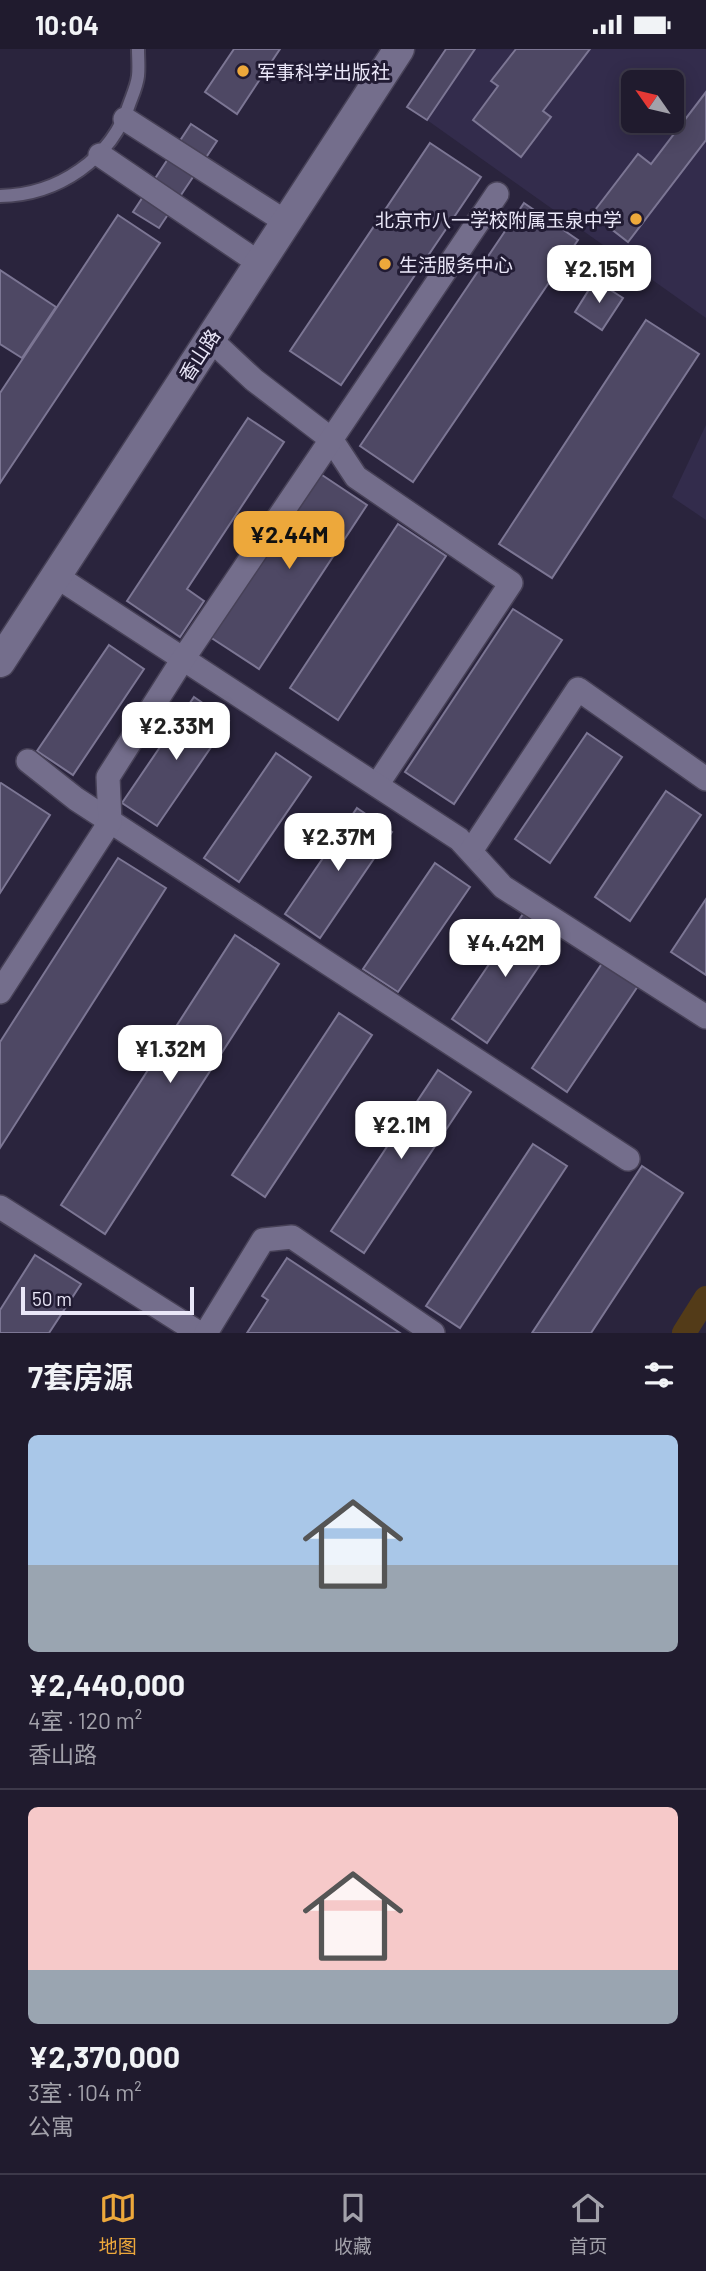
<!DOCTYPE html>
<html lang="zh">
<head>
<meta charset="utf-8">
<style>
  :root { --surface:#201b2e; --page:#2d283a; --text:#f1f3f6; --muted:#a2a1aa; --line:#3d394a; --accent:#eda83b }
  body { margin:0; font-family:Barlow,"Noto Sans SC",sans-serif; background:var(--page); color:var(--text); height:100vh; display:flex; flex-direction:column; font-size:26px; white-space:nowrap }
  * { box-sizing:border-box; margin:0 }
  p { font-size:23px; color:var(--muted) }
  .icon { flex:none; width:38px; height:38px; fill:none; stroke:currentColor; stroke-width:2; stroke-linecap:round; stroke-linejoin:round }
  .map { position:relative; height:1284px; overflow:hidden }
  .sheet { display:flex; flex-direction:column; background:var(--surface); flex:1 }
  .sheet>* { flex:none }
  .needle { width:46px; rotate:304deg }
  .controls { position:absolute; left:621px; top:21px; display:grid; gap:14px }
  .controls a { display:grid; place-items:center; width:63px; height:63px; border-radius:10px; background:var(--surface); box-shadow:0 4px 18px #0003,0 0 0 2px var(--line); font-size:35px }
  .scale { position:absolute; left:21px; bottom:18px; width:173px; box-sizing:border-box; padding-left:7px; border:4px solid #eae7f8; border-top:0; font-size:19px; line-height:24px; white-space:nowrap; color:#eae7f8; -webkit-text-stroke:5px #211b33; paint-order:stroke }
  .price { position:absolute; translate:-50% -60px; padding:0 16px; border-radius:14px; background:#fff; color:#222; font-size:23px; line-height:46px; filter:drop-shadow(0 2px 4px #0008) }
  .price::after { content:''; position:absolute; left:50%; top:42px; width:21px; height:16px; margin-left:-10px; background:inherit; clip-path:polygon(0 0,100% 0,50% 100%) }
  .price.on { background:var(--accent); color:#111 }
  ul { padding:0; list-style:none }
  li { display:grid; align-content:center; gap:14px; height:371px; padding:0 28px }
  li+li { border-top:2px solid var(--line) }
  li span { display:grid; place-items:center; height:217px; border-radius:10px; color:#555 }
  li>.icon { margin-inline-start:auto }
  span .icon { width:126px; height:126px; fill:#fffc; stroke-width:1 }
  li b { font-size:30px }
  h2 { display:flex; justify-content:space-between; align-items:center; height:84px; padding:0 28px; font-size:30px }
  .status { display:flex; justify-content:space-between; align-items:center; height:49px; padding:0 35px; background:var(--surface); direction:ltr }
  .status svg { height:19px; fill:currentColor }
  .dock { display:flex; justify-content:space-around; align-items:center; height:98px; border-top:2px solid var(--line); background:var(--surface); font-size:19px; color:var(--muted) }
  .dock a { display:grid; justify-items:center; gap:4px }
  .dock .on { color:var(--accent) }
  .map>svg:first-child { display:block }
</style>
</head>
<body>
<div class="status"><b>10:04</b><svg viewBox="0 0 49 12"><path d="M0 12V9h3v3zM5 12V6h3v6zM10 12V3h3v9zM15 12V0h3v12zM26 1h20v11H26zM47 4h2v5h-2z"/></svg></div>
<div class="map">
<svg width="706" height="1284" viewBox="0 0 706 1284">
  <rect width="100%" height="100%" fill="#2a243d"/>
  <g fill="#332c4c" fill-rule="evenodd">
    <path d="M475 0H706V269L427 71ZM634 33H672V72H634Z"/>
    <path d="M706 376V471L672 448Z"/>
  </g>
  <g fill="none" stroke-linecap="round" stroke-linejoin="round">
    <path stroke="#533b18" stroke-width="24" d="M684 1284 706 1249"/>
  </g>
  <g fill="#4e4864" stroke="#7c7694" stroke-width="2">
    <path d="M234 0H280L237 65 205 43Z"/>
    <path d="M446 0H475L427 71 407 58Z"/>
    <path d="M516 0H590L543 62 551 68 521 108 473 71 498 37 491 32Z"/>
    <path d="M706 43V91L628 193 592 165 638 105 651 115Z"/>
    <path d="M191 75 217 92 159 179 133 163Z"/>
    <path d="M430 94 481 128 341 336 290 302Z"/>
    <path d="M524 154 578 191 413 433 360 397Z"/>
    <path d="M118 166 160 194 0 434V344Z"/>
    <path d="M0 221 56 258 22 309 0 295Z"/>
    <path d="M595 231 623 249 602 281 575 263Z"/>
    <path d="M646 271 699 305 552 529 499 495Z"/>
    <path d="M248 369 284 393 187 540 204 552 180 588 127 552Z"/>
    <path d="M319 424 367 456 259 620 210 588Z"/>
    <path d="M398 475 446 507 338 671 290 639Z"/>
    <path d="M513 560 562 591 454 755 405 723Z"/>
    <path d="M109 596 144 620 73 726 37 702Z"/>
    <path d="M194 648 229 672 157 777 122 754Z"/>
    <path d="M587 684 622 708 550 814 515 790Z"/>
    <path d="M276 704 311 728 239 833 204 809Z"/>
    <path d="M1 734 50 766 0 844V735Z"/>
    <path d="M666 742 701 766 630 872 595 848Z"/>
    <path d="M357 759 392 783 320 889 285 865Z"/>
    <path d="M118 809 166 839 0 1099V993Z"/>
    <path d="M435 814 470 838 398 943 363 920Z"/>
    <path d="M706 850V926L671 903Z"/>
    <path d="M523 865 558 889 487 994 452 970Z"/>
    <path d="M235 886 279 915 105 1185 61 1156Z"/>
    <path d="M603 913 638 937 567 1043 532 1019Z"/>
    <path d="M339 964 372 986 265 1148 232 1126Z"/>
    <path d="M438 1021 471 1043 364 1204 331 1182Z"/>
    <path d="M533 1095 567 1117 460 1279 426 1257Z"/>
    <path d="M642 1117 683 1144 591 1284H532Z"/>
    <path d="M35 1206 81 1235 49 1284H0V1261Z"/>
    <path d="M287 1209 400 1284H247L268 1251 262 1247Z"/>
  </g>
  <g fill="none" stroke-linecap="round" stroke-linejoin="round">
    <g stroke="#474157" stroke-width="16">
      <path id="service" d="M0 147C58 146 112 110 130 53 133 45 137 36 138 27 139 18 138 9 138 0"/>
    </g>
    <g stroke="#474157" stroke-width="26">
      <g id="minor">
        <path d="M125 70 286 173"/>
        <path d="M100 106 259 214"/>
        <path d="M210 290 254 331 331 390 356 428 511 534 377 736"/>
        <path d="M56 527 459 790 503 838 706 968"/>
        <path d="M28 712 76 750 628 1110"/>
        <path d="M471 802 578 640 706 730"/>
        <path d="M0 943 110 773 108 728 183 610 497 145"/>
        <path d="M0 1158 199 1284"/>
        <path d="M206 1284 263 1191 292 1188 433 1284"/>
      </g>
    </g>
    <g stroke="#474157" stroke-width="33">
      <path id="tertiary" d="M0 613 399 0"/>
    </g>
    <use href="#service" stroke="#746e8c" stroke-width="12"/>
    <use href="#minor" stroke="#746e8c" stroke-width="23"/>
    <use href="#tertiary" stroke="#746e8c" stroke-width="30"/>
  </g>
  <g fill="#eda83b" stroke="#211b33" stroke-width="2.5">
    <circle cx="243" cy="22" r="7"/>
    <circle cx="636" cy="170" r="7"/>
    <circle cx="385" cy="215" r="7"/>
  </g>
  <g text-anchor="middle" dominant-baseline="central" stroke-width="6" stroke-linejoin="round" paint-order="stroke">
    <g font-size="19" fill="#eae7f8" stroke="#211b33" text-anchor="start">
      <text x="257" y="22">军事科学出版社</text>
      <text x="622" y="170" text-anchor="end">北京市八一学校附属玉泉中学</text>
      <text x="399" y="215">生活服务中心</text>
    </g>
    <g font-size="19" fill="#eae7f8" stroke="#211b33">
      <text transform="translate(199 306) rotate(-57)">香山路</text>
    </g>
  </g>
</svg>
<div class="controls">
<a><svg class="needle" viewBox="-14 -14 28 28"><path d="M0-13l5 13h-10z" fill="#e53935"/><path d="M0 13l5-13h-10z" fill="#a2a1aa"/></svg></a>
</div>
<div class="scale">50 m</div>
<b class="price" style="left:599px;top:256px">¥2.15M</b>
<b class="price on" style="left:289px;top:522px">¥2.44M</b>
<b class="price" style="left:176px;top:713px">¥2.33M</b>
<b class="price" style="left:338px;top:824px">¥2.37M</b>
<b class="price" style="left:505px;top:930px">¥4.42M</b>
<b class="price" style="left:170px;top:1036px">¥1.32M</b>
<b class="price" style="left:401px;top:1112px">¥2.1M</b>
</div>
<section class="sheet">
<h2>7套房源<svg class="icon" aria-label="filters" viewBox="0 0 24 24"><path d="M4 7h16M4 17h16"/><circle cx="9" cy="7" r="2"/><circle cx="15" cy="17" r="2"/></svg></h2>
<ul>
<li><span style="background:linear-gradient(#a9c7e8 60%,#9aa5b1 0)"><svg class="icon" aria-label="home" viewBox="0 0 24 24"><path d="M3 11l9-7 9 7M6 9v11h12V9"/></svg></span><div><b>¥2,440,000</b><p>4室 · 120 m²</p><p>香山路</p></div></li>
<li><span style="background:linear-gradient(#f6c9c9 75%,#9aa5b1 0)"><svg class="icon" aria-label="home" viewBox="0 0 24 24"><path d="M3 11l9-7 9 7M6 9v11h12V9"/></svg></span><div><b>¥2,370,000</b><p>3室 · 104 m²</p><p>公寓</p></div></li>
</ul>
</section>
<nav class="dock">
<a class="on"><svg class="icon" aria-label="map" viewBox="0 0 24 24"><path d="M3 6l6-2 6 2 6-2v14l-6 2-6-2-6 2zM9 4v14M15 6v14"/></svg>地图</a>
<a><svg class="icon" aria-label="saved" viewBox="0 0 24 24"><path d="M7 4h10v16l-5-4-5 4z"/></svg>收藏</a>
<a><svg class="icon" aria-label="home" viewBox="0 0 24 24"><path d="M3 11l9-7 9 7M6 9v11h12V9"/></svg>首页</a>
</nav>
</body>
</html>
